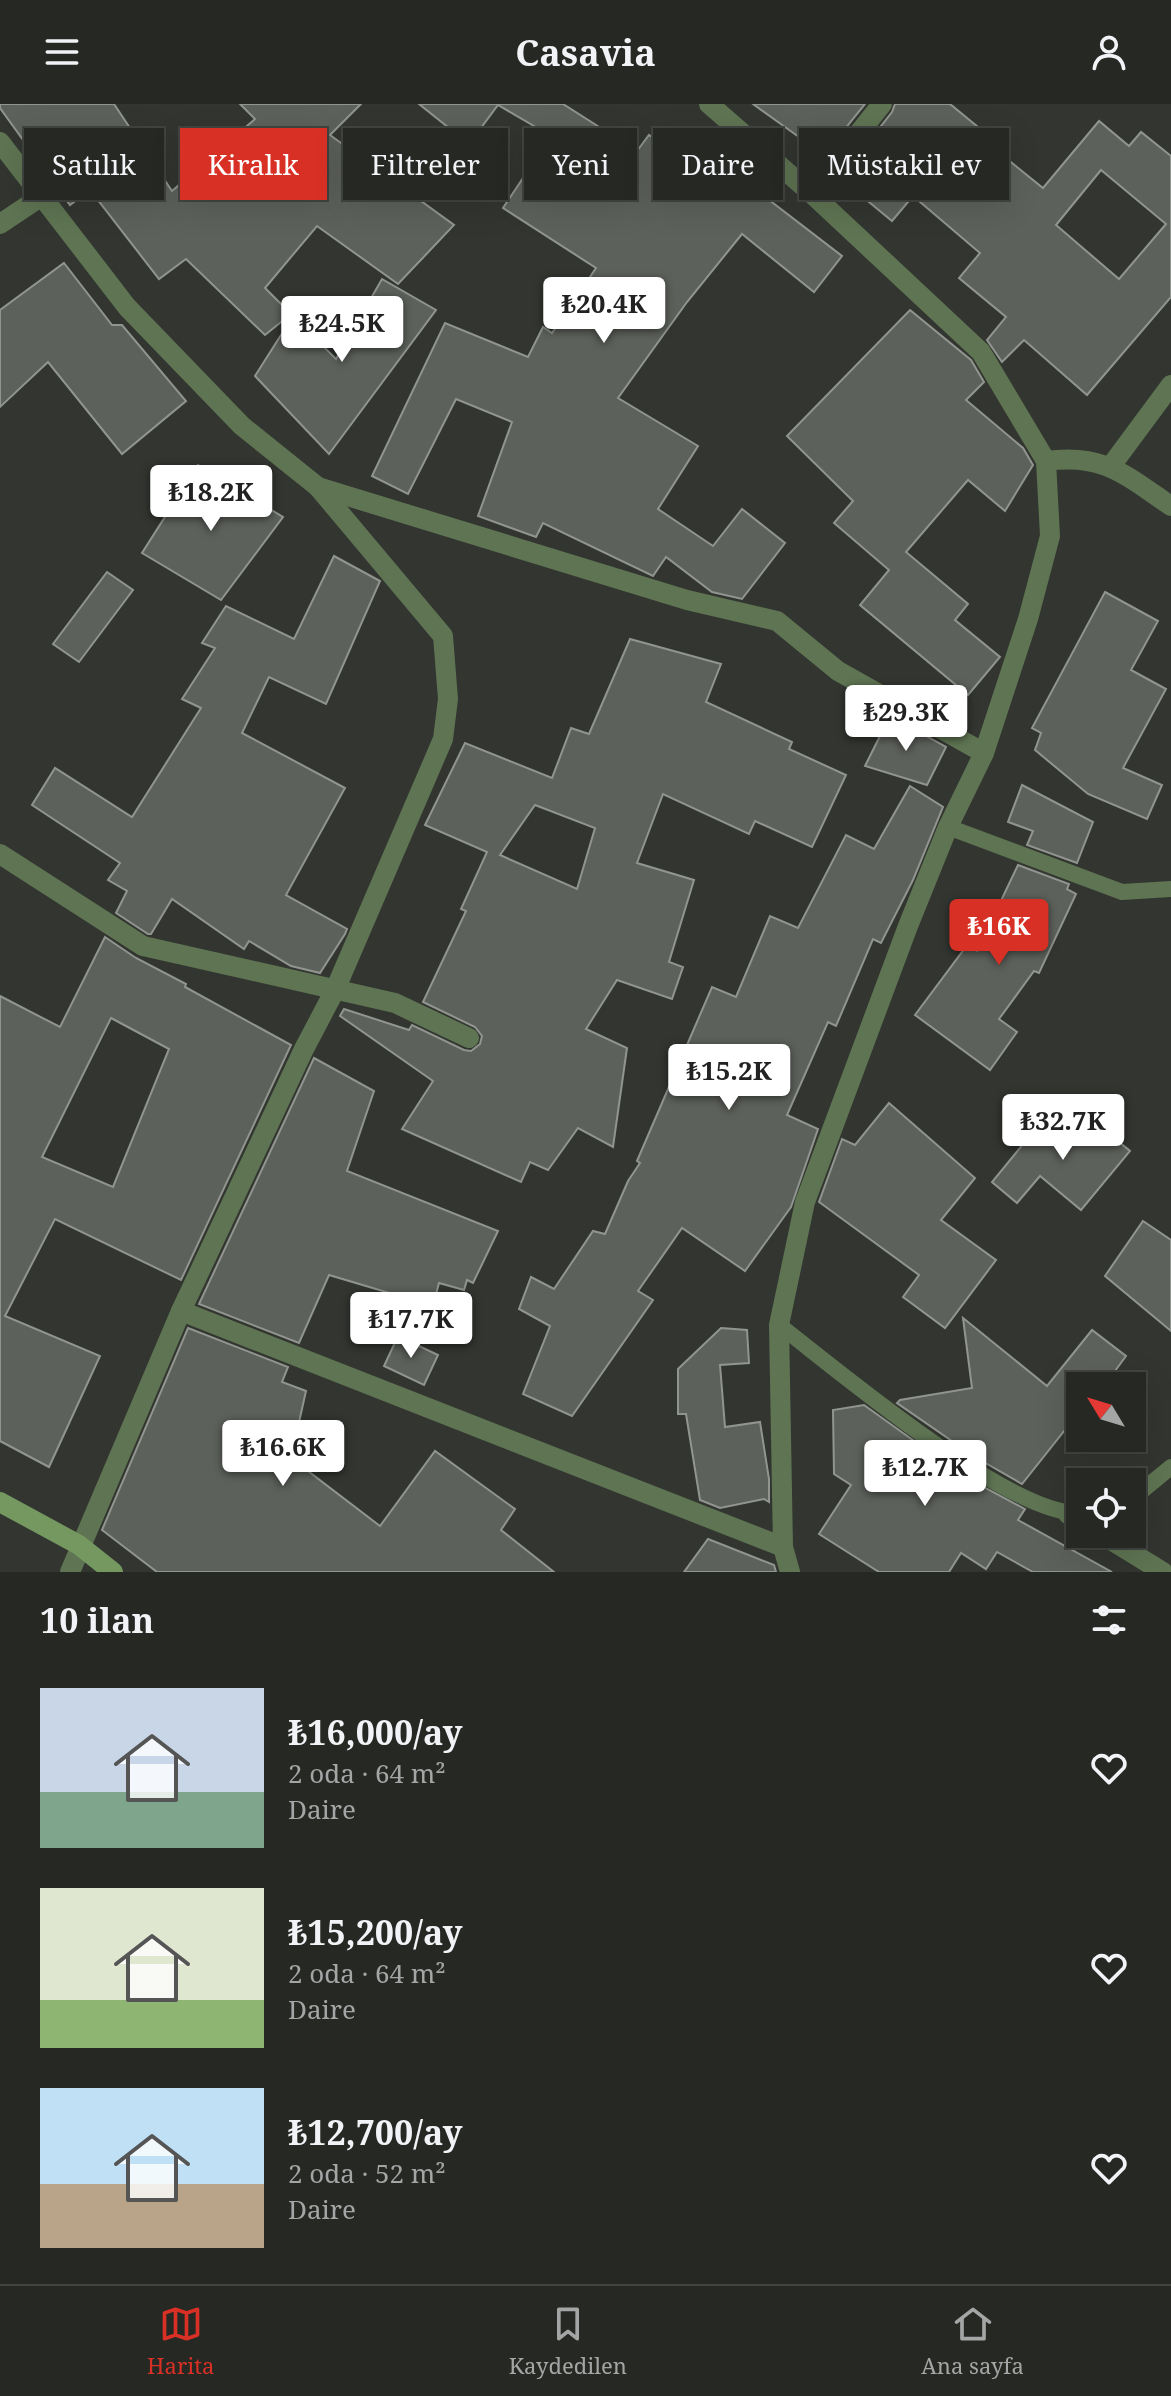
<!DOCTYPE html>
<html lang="tr">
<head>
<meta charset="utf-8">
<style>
  :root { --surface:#262824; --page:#323431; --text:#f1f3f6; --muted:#a4a6a6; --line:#424441; --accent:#d93025 }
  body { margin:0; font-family:"Noto Serif",serif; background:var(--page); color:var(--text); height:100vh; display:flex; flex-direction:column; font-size:30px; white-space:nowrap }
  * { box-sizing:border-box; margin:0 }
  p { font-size:26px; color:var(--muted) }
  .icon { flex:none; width:44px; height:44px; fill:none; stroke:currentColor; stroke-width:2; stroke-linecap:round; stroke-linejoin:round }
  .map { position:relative; height:1468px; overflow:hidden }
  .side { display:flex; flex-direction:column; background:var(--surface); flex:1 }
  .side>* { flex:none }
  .hud { position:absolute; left:24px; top:24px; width:1124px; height:72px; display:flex; gap:16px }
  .needle { width:52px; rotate:308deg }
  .tools { position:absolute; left:1066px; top:1268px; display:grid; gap:16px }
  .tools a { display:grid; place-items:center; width:80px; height:80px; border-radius:0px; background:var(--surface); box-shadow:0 8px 32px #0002,0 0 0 2px var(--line); font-size:40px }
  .price { position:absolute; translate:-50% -68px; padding:0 18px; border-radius:8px; background:#fff; color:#222; font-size:26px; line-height:52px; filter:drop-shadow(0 2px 4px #0008) }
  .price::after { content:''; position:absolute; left:50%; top:48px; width:24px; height:18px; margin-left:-12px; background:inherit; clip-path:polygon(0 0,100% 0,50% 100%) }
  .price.on { background:var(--accent); color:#fff }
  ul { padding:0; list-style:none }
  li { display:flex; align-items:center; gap:24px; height:200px; padding:0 40px }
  li span { display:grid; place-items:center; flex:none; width:224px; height:160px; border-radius:0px; color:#555 }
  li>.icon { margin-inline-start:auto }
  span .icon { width:96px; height:96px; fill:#fffc; stroke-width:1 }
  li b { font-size:34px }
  h2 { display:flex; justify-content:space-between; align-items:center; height:96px; padding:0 40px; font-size:34px }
  .tag { padding:0 28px; border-radius:0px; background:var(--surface); box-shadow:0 8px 32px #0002,0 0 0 2px var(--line); font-size:28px; line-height:72px }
  .tag.on { background:var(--accent); color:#fff }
  header { display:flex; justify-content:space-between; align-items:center; height:104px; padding:0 40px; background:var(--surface); font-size:36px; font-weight:700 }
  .dock { display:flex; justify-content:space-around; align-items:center; height:112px; border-top:2px solid var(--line); background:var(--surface); font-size:22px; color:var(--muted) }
  .dock a { display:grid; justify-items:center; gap:4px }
  .dock .on { color:var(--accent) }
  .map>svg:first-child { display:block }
</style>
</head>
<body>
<header><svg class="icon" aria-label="menu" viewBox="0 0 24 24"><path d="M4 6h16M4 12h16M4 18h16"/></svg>Casavia<svg class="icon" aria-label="person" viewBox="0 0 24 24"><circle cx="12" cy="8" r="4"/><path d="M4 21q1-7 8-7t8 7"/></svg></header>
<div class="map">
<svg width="1171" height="1468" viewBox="0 0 1171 1468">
  <rect width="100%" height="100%" fill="#323530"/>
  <g fill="#5d615b" stroke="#91958f" stroke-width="2" fill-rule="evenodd">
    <path d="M0 0H114L172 87 255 15 240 0H361L330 31 454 121 398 180 317 122 265 184 291 210 265 231 186 155 159 175 90 86 70 101 0 4Z"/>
    <path d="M419 0H563L637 47 649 31 687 59 707 35 739 59 743 76 842 152 814 188 742 130 687 198 618 294 698 342 658 405 713 442 742 405 785 439 742 495 712 488 666 453 653 472 543 419 536 433 478 412 512 318 456 295 408 390 372 372 445 219 528 253 543 223 552 229 596 164 503 104 551 32 498 1 469 40Z"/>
    <path d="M753 0H865L824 51Z"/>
    <path d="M895 0H950L995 37 991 42 1043 84 1099 17 1129 42 1141 28 1171 52V193L1087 291 1024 236 1002 258 987 236 1006 213 959 174 980 149 913 92 892 117 840 74 892 8ZM1101 66 1166 120 1119 175 1056 121Z"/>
    <path d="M64 159 112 221H122L186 297 122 350 48 258 0 303V206Z"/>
    <path d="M382 175 436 206 329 350 255 272 293 212 336 255Z"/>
    <path d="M910 206 971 256 984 278 966 296 1023 344 1033 361 1005 407 968 376 906 448 968 500 955 516 1000 553 968 591 860 501 889 466 834 419 853 397 787 332Z"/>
    <path d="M198 361 283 413 221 496 142 449Z"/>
    <path d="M334 452 380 477 326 600 269 573 242 629 345 684 286 791 347 825 345 830 320 869 291 862 249 837 244 845 172 795 151 830H148L116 809 127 787 108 776 120 759 32 701 55 664 132 713 201 604 182 595 215 544 202 539 226 502 294 535Z"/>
    <path d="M107 468 133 486 79 558 53 540Z"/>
    <path d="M1105 488 1158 517 1131 566 1166 585 1123 664 1162 681 1147 715 1088 690 1035 646 1041 629 1032 624Z"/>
    <path d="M630 535 721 560 706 598 792 638 789 645 846 671 812 743 755 717 749 730 663 690 637 759 694 776 669 858 683 863 672 895 617 876 586 925 627 944 613 1043 578 1024 548 1066 530 1058 521 1078 402 1025 433 977 340 912 344 905 409 926 412 921 464 946 471 947 480 940 482 932 475 923 423 898 466 807 461 805 487 748 425 721 465 639 552 674 571 624 589 630ZM535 701 595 724 577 785 500 751Z"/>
    <path d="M890 612 946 643 927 681 865 662Z"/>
    <path d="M1022 681 1093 718 1077 759 1027 741 1033 727 1008 718Z"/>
    <path d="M910 682 943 703 913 776 881 839 873 835 836 922 828 918 787 1011 818 1025 791 1103 745 1167 682 1124 638 1187 653 1196 572 1312 523 1290 550 1222 519 1205 531 1173 554 1185 593 1127 605 1130 628 1077 640 1059 637 1057 712 883 736 893 770 812 798 824 846 731 874 745Z"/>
    <path d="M1018 761 1069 780 1067 785 1076 790 1039 869 1034 867 999 915 1017 928 990 966 915 911 968 840 977 847Z"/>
    <path d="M105 833 136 854 186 880 185 883 291 941 181 1176 55 1115 5 1212 100 1252 49 1363 0 1337V892L60 923ZM111 914 169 945 113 1083 42 1053Z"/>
    <path d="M314 954 374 987 347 1067 498 1127 473 1179 467 1176 464 1186 439 1179 433 1202 329 1171 299 1239 199 1200Z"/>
    <path d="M889 999 975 1074 941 1116 996 1156 945 1224 903 1193 919 1171 819 1098 842 1035 855 1041Z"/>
    <path d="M1047 1011 1072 1032 1088 1013 1130 1047 1081 1106 1040 1072 1017 1099 992 1078Z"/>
    <path d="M1143 1117 1171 1136V1227L1105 1172Z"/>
    <path d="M963 1214 1047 1282 1092 1226 1126 1252 1104 1282H1080V1307L1022 1380 975 1353 897 1299 900 1296 972 1284Z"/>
    <path d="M188 1224 288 1263 282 1278 306 1287 291 1354 380 1422 435 1347 515 1405 501 1426 554 1468H157L102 1426Z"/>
    <path d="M721 1224 747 1226 749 1259 720 1261 725 1323 760 1318 769 1375V1398L764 1395 720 1404 700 1396 686 1310H678V1265Z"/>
    <path d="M398 1232 438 1251 424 1281 384 1262Z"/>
    <path d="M864 1301 963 1372 1025 1405 1018 1416 1112 1468H1033L997 1448 986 1465 961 1449 949 1468H879L819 1430 851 1381 834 1370 833 1306Z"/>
    <path d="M708 1435 774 1461 776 1468H684Z"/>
  </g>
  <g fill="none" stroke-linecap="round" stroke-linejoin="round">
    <g stroke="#5e7452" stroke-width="16">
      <path d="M948 723 1122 788 1171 785"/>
      <path d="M779 1221C839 1267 1009 1411 1079 1409"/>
      <path d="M1132 1395 1171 1363"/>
    </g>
    <g stroke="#5e7452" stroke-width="20">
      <path d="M709 0 811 89 981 248 1046 357 1050 432 1028 515 984 649 948 723 908 822 805 1098 779 1221 783 1443 790 1468"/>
      <path d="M0 38 127 203 242 322 318 383 443 532 448 595 443 635 335 886 304 945 181 1207 70 1468"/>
      <path d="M811 89 882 0"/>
      <path d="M0 120 42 92"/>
      <path d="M1046 357C1104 349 1125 371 1171 402"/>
      <path d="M1111 362 1171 281"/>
      <path d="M318 383 687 496 777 517 838 567 984 649"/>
      <path d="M0 750 143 842 395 899 469 934"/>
      <path d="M181 1207 783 1443"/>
      <path d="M1068 1410 1080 1417"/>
      <path d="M1101 1430 1163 1468"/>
    </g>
    <path stroke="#759861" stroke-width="20" d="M0 1398 79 1441 113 1468"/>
  </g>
</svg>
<div class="tools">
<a><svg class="needle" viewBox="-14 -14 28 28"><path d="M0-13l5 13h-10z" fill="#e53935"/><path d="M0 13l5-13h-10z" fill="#a4a6a6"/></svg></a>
<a><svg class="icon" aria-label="locate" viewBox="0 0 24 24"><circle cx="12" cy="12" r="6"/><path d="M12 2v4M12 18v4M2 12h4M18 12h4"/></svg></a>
</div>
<b class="price" style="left:604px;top:241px">₺20.4K</b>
<b class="price" style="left:342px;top:260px">₺24.5K</b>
<b class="price" style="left:211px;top:429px">₺18.2K</b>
<b class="price" style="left:906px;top:649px">₺29.3K</b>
<b class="price on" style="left:999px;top:863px">₺16K</b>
<b class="price" style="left:729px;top:1008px">₺15.2K</b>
<b class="price" style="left:1063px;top:1058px">₺32.7K</b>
<b class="price" style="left:411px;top:1256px">₺17.7K</b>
<b class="price" style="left:283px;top:1384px">₺16.6K</b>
<b class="price" style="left:925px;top:1404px">₺12.7K</b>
<div class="hud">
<a class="tag">Satılık</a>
<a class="tag on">Kiralık</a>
<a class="tag">Filtreler</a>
<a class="tag">Yeni</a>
<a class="tag">Daire</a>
<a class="tag">Müstakil ev</a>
</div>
</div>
<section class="side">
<h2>10 ilan<svg class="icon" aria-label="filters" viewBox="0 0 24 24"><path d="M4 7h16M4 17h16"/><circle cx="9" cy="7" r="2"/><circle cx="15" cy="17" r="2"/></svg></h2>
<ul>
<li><span style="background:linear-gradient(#c9d6e8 65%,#7fa58c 0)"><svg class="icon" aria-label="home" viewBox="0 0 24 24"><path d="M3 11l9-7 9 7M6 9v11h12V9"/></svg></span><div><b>₺16,000/ay</b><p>2 oda · 64 m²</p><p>Daire</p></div><svg class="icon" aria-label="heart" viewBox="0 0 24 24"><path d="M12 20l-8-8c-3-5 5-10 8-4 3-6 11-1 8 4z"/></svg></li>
<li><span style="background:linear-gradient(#dfe7d0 70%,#8fb573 0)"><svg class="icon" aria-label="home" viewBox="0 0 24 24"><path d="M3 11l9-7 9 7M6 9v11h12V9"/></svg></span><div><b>₺15,200/ay</b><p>2 oda · 64 m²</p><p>Daire</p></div><svg class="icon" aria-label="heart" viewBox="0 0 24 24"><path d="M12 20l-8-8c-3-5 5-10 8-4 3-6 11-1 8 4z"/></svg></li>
<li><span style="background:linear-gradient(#bfe0f5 60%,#b9a48a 0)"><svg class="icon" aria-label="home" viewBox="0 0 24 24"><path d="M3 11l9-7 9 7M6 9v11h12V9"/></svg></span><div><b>₺12,700/ay</b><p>2 oda · 52 m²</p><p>Daire</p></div><svg class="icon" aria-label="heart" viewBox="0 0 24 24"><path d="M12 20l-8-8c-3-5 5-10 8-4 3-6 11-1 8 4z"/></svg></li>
</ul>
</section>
<nav class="dock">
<a class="on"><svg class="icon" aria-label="map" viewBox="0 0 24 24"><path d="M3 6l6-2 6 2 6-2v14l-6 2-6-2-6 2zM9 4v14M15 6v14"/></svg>Harita</a>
<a><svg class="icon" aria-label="saved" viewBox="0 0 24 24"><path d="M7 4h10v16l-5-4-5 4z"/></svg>Kaydedilen</a>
<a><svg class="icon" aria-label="home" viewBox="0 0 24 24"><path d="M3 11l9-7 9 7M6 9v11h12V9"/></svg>Ana sayfa</a>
</nav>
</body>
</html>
